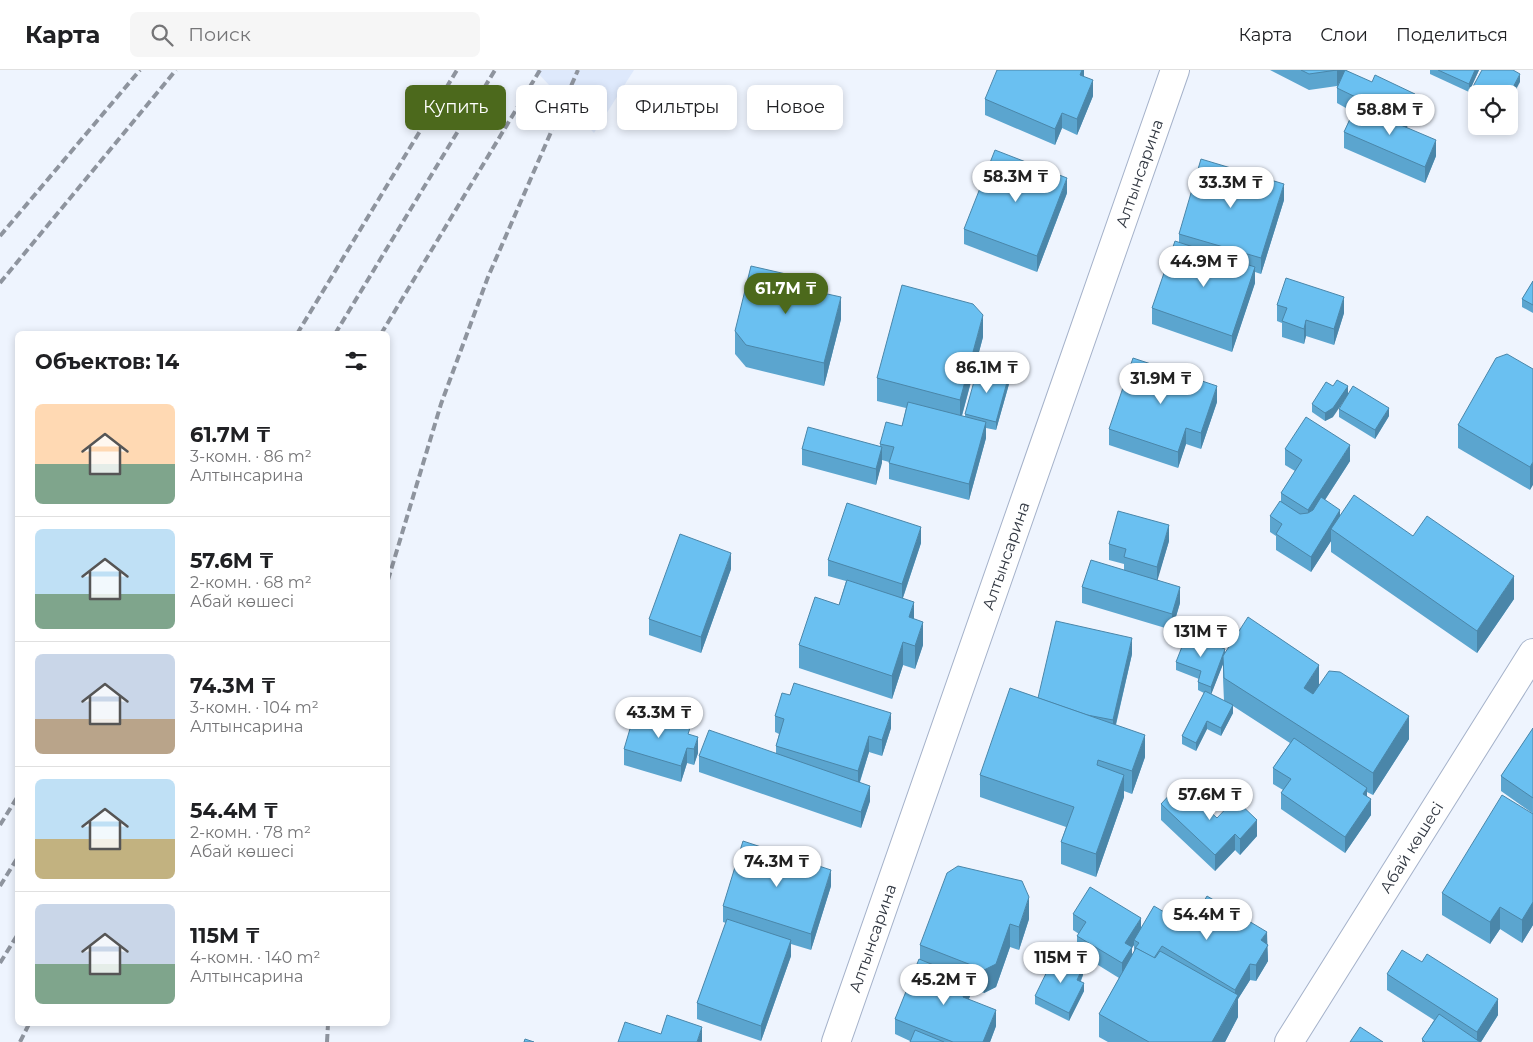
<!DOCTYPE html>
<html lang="ru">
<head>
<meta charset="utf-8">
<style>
  :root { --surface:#fff; --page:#f6f6f6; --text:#202124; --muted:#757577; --line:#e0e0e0; --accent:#4c691c }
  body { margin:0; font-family:Montserrat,sans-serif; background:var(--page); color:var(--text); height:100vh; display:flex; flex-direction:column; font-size:19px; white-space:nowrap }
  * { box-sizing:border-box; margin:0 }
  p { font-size:16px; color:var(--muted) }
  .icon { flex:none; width:28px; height:28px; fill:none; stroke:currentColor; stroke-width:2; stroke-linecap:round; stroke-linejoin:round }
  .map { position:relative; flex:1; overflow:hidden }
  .details { position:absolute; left:15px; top:261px; width:375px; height:695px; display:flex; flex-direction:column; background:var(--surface); border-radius:8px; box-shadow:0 2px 8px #0003 }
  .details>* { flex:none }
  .banner { position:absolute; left:405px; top:15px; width:475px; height:45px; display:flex; gap:10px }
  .fabs { position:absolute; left:1468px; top:15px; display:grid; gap:10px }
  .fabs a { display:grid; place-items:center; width:50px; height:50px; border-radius:8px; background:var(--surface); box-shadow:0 2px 8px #0003; font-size:25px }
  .price { position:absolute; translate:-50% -42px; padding:0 11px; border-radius:18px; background:#fff; color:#222; font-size:16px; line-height:32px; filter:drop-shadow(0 1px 2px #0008) }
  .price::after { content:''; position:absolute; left:50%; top:30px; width:15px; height:11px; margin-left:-8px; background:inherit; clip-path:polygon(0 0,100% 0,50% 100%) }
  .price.current { background:var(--accent); color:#fff }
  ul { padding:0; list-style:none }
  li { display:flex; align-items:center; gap:15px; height:125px; padding:0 20px }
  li+li { border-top:1px solid var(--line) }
  li span { display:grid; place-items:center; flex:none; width:140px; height:100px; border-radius:8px; color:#555 }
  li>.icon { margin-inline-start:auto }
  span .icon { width:60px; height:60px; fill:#fffc; stroke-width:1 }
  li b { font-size:21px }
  h2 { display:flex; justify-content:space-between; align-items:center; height:60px; padding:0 20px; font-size:21px }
  .tag { padding:0 18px; border-radius:8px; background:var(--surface); box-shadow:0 2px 8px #0003; font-size:18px; line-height:45px }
  .tag.current { background:var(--accent); color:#fff }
  header { display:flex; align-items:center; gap:30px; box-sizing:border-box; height:70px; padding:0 25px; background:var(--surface); border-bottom:1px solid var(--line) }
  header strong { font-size:24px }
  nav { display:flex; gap:28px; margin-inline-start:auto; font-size:18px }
  .search { width:350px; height:45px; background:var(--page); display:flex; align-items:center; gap:12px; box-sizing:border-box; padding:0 18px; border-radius:8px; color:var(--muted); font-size:19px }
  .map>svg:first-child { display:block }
</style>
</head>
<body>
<header>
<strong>Карта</strong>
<div class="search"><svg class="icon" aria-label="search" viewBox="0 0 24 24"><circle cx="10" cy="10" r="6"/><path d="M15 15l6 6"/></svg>Поиск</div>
<nav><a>Карта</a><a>Слои</a><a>Поделиться</a></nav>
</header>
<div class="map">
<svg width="1533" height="972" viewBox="0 0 1533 972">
  <rect width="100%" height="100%" fill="#eef4fe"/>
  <path fill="#dee9fc" d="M535 0H634L594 63Z"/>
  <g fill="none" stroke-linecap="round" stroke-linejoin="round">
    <g stroke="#a5b2ca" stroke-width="30">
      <g id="minor">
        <path id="s1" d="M836 972 1175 0"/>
        <path id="s2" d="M1289 972 1533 583"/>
      </g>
    </g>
    <use href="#minor" stroke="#fff" stroke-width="28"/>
    <g stroke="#8e949e" stroke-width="4" stroke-dasharray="8 4" stroke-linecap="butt">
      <path d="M0 166 140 0"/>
      <path d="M0 213 176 0"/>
      <path d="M297 264 457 0"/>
      <path d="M335 264 495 0"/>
      <path d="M381 264 540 0"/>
      <path d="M388 510 441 334 488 207 578 0"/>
      <path d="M0 755 18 726"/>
      <path d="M0 816 18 787"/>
      <path d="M0 893 18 864"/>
      <path d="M20 972 29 954"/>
      <path d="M327 972 328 954"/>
    </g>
  </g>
  <g fill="#5ba5cf" fill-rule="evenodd">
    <path d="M1084 0V7L1093 26 1077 65 1062 58 1055 75 985 45V29Z"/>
    <path d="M1270 0H1346L1415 40 1406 57 1436 86 1425 113 1344 78V62L1353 42 1337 33V16L1309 20Z"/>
    <path d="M1430 0H1479L1469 22 1430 4Z"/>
    <path d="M1520 12 1476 24V34L1470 30V22Z"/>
    <path d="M1067 123 1037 202 964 174V159Z"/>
    <path d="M1284 130 1261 204 1255 202V213L1232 282 1152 254V238L1179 172V164Z"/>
    <path d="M1533 211V243L1522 237V229Z"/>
    <path d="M812 220 841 249 824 316 746 297 735 284V261Z"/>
    <path d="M1277 235 1344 243 1334 275 1306 266 1304 274 1282 267V253L1277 251Z"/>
    <path d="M983 267 962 346 965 347V344L1009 314 996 360 986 358V368L969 430 889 409V392L882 390 876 415 802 395V379L880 376V374L902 356 906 338 877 331V308Z"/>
    <path d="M1533 299 1530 420 1458 378V355Z"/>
    <path d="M1217 332 1201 379 1186 374 1178 398 1109 375V359Z"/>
    <path d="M1312 334 1333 347 1325 351 1312 342Z"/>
    <path d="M1339 339 1389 346 1375 369 1339 347Z"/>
    <path d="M1285 379 1350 391 1325 430 1340 446 1413 466 1514 529 1477 583 1331 482V471L1311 502 1276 480V466L1270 462V446L1281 432V423L1295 401 1285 395Z"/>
    <path d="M1169 471 1157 510 1180 533 1172 560 1082 533V517L1124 500V494L1109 490V474Z"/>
    <path d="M921 473 903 528 914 549 923 575 915 599 903 595 892 629 799 598V575L839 535 846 511 828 506V490Z"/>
    <path d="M731 499 701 583 649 565V549Z"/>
    <path d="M1225 582 1319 615 1409 669 1373 725 1367 722V727L1371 745 1345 783 1281 739V723L1283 720 1273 714V698L1290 673 1233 636V643L1221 666 1207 659 1196 681 1182 674V666L1204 623 1198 620V612L1199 609 1176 600V592ZM1223 594V608L1224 631 1211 624Z"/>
    <path d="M1132 584 1116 655 1145 687 1132 724 1124 721V727L1096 807 1061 794V772L1066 757 980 727V705L1038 628Z"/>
    <path d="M790 625 891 658 882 686 869 682 860 712 870 731 861 758 699 702V686L776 683V676L779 664 775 662V646Z"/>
    <path d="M1533 658V855L1522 873 1500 859 1490 874 1442 845V823L1532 743 1501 721V706Z"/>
    <path d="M690 665 698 683 694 695 687 693 681 712 624 695V679Z"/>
    <path d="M1186 730 1217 748 1257 766 1240 785 1235 780 1215 801 1161 750V734Z"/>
    <path d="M831 816 811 880 791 874V886L761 971 697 949V933L726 853 723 852V836Z"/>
    <path d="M1073 844 1141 858 1189 857 1267 874 1268 891 1256 911 1250 910 1238 929V947L1225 972H1108L1099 967V944L1119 908 1077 882V866L1079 864 1073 860ZM1134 875V882L1132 885V877Z"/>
    <path d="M1029 849 1019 880 1010 877 996 917 984 923 970 917V926L969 929 996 956 990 972H910V971L895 964V949L920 889V875Z"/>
    <path d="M1387 904 1498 945 1481 972H1422V969L1434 950 1387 920Z"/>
    <path d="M1083 905 1081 911 1084 921 1069 951 1035 934V926Z"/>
  </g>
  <g fill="#4a86a9">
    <path d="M1082 0H1084V12L1080 5Z"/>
    <path d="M1337 0H1346L1337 16Z"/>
    <path d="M1475 0H1479L1469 22V14Z"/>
    <path d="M1520 4V12L1509 33V25Z"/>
    <path d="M1093 10V26L1077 65V49Z"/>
    <path d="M1415 24V40L1403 66V50Z"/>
    <path d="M1062 43V58L1055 75V59Z"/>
    <path d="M1436 70V86L1425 113V97Z"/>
    <path d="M1067 108V123L1037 202V186Z"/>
    <path d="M1284 114V130L1261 204V188Z"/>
    <path d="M1255 197V213L1232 282V266Z"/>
    <path d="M812 210V233L809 220Z"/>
    <path d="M841 227V249L824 316V293Z"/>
    <path d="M1344 227V243L1334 275V259Z"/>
    <path d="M983 245V267L960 352V330Z"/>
    <path d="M1306 250V266L1304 274V259Z"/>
    <path d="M1009 305V314L996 360V352Z"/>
    <path d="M1217 316V332L1201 379V363Z"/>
    <path d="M1348 316V325L1333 347 1325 351V343Z"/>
    <path d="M1389 338V346L1375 369V360Z"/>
    <path d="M986 352V368L969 430V414Z"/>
    <path d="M1186 358V374L1178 398V382Z"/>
    <path d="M1350 375V391L1308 456V440Z"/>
    <path d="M882 377V393L876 415V399Z"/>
    <path d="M1533 392V415L1530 420V397Z"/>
    <path d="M1340 440V456L1331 459V471L1311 502V487Z"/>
    <path d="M1169 455V471L1157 512V497Z"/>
    <path d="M921 457V473L902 530V514Z"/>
    <path d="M731 483V499L701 583V567Z"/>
    <path d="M1514 506V529L1477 583V561Z"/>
    <path d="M1180 517V533L1172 560V544Z"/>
    <path d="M914 532V555L909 547Z"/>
    <path d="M923 552V575L915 599V576Z"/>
    <path d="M1132 568V584L1113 666V650Z"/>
    <path d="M903 572V595L892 629V606Z"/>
    <path d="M1225 579V588L1223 586V594L1211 625V617Z"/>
    <path d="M1319 595V617L1304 641V618Z"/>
    <path d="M1233 635V643L1221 666V658Z"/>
    <path d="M891 643V658L882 686V670Z"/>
    <path d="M1409 646V669L1373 725V703Z"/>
    <path d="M1207 651V659L1196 681V673Z"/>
    <path d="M1145 665V687L1132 724V701Z"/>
    <path d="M869 666V682L858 717V701Z"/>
    <path d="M698 667V683L694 695V679Z"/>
    <path d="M687 678V693L681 712V696Z"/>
    <path d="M1124 705V727L1096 807V784Z"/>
    <path d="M870 716V731L861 758V742Z"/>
    <path d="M1367 718V734L1363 724Z"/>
    <path d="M1371 729V745L1345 783V767Z"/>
    <path d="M1257 750V766L1240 785V769Z"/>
    <path d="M1235 764V780L1215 801V785Z"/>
    <path d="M831 800V816L811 880V864Z"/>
    <path d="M1029 827V849L1019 880V857Z"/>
    <path d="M1533 832V855L1522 873V850Z"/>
    <path d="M1500 837V859L1490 874V852Z"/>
    <path d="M1141 848V864L1134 870V875L1128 884 1132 877V893L1122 909V893L1125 873Z"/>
    <path d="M1010 854V877L996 917 984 923V900Z"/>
    <path d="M1267 862 1268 891 1256 911V895L1261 870Z"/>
    <path d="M791 870V886L761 971V956Z"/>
    <path d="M1250 894V910L1238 929V947L1225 972H1212L1235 932V920Z"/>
    <path d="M1083 897V905L1077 918V910Z"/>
    <path d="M970 910V926L963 943V927Z"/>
    <path d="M1084 913V921L1069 951V943Z"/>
    <path d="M1498 929V945L1481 972H1477V962Z"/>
    <path d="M996 940V956L990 972H983Z"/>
    <path d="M702 957V972H697Z"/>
  </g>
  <g fill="#6ac0f1" stroke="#4a86a9">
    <path d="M997 0H1082L1080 5 1093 10 1077 49 1062 43 1055 59 985 29Z"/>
    <path d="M1301 0H1337L1309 4Z"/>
    <path d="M1345 0 1372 12 1375 5 1415 24 1403 50 1337 18Z"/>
    <path d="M1438 0H1475L1469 14Z"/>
    <path d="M1482 0H1513L1520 4 1509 25V24H1476V25L1470 22Z"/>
    <path d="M1356 36 1436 70 1425 97 1344 62Z"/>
    <path d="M995 80 1067 108 1037 186 964 159Z"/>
    <path d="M1201 89 1284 114 1261 188 1179 164Z"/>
    <path d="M1175 171 1255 197 1232 266 1152 238Z"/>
    <path d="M751 196 812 210 809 220 841 227 824 293 746 275 735 261Z"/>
    <path d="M1286 208 1344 227 1334 259 1306 250 1304 259 1282 251 1287 238 1277 235Z"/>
    <path d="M1533 211V235L1522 229Z"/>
    <path d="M902 215 973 234 983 245 960 330 877 308Z"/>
    <path d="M1507 284 1533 299V392L1530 397 1458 355 1496 288Z"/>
    <path d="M1133 288 1217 316 1201 363 1186 358 1178 382 1109 359Z"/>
    <path d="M978 297 1009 305 996 352 965 344Z"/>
    <path d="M1337 310 1348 316 1333 338 1325 343 1312 334 1326 312 1333 316Z"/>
    <path d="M1353 316 1389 338 1375 360 1339 339Z"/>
    <path d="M908 332 986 352 969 414 889 393 894 377 880 374 886 352 902 356Z"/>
    <path d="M1306 347 1350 375 1308 440 1281 423 1302 390 1285 379Z"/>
    <path d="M808 357 882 377 876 399 802 379Z"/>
    <path d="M1354 425 1413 466 1427 446 1514 506 1477 561 1331 459Z"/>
    <path d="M1321 427 1340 440 1311 487 1276 464 1282 454 1270 446 1280 431 1300 444 1308 443 1313 440Z"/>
    <path d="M847 433 921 457 902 514 828 490Z"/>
    <path d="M1118 441 1169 455 1157 497 1124 487 1126 479 1109 474Z"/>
    <path d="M680 464 731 483 701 567 649 549Z"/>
    <path d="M1091 490 1180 517 1172 544 1082 517Z"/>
    <path d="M847 510 914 532 909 547 923 552 915 576 903 572 892 606 799 575 815 527 839 535Z"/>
    <path d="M1248 547 1319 595 1304 618 1313 624 1329 601 1340 602 1409 646 1373 703 1224 608 1223 586Z"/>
    <path d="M1056 551 1132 568 1113 650 1087 645 1038 628Z"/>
    <path d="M1187 564 1225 579 1211 617 1198 612 1201 601 1176 592Z"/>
    <path d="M794 613 891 643 882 670 869 666 858 701 776 676 784 649 775 646 782 623 790 625Z"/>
    <path d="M1010 618 1145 665 1132 701 1098 690 1097 695 1124 705 1096 784 1061 772 1074 737 980 705Z"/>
    <path d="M1205 621 1233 635 1221 658 1207 651 1196 673 1182 666Z"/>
    <path d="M635 642 690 658 688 664 698 667 694 679 687 678 681 696 624 679Z"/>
    <path d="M1533 658V728L1501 706Z"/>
    <path d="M709 660 870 716 861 742 699 686Z"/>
    <path d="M1294 668 1367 718 1363 724 1371 729 1345 767 1281 723 1291 709 1273 698Z"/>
    <path d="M1174 720 1186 730 1191 724 1217 748 1235 729 1257 750 1240 769 1235 764 1215 785 1161 734Z"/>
    <path d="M1502 725 1533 744V832L1522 850 1500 837 1490 852 1442 823Z"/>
    <path d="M743 771 831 800 811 864 723 836Z"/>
    <path d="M958 796 1022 811 1029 827 1019 857 1010 854 996 894 984 900 920 875 947 803Z"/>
    <path d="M1090 817 1141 848 1125 873 1132 877 1122 893 1077 866 1086 852 1073 844Z"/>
    <path d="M1207 826 1267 862 1261 870 1268 875 1256 895 1250 894 1235 920 1162 876 1154 888 1136 878H1135L1139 873 1134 870 1154 836 1189 857Z"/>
    <path d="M727 849 791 870 761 956 697 933Z"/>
    <path d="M1136 878 1155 888 1160 881 1238 925 1212 972H1149L1099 944Z"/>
    <path d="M1402 880 1422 892 1427 884 1498 929 1477 962 1387 904Z"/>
    <path d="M1056 883 1083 897 1077 910 1084 913 1069 943 1035 926Z"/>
    <path d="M919 889 970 910 963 927 996 940 983 972H953L895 949Z"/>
    <path d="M1439 944 1480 972H1425L1422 969Z"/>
    <path d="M667 945 702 957 697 972H618L625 952 661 964Z"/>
    <path d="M1360 957 1383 972H1350Z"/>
    <path d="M915 960 944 972H910Z"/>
    <path d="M525 969 534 972H524Z"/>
  </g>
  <g text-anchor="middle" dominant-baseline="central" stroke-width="4.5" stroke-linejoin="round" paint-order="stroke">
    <g font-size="16" fill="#323842" stroke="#eef4fe">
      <text stroke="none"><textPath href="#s1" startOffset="920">Алтынсарина</textPath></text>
      <text stroke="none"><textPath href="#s1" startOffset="515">Алтынсарина</textPath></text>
      <text stroke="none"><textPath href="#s2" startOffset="230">Абай көшесі</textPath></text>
      <text stroke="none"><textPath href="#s1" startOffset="110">Алтынсарина</textPath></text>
    </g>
  </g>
</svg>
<div class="fabs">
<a><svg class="icon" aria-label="locate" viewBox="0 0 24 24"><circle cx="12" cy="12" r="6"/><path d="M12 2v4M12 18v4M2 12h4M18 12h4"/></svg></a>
</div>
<b class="price" style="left:1390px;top:66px">58.8M ₸</b>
<b class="price" style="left:1016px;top:133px">58.3M ₸</b>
<b class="price" style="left:1231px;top:139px">33.3M ₸</b>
<b class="price" style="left:1204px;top:218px">44.9M ₸</b>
<b class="price current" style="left:786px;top:245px">61.7M ₸</b>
<b class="price" style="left:987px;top:324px">86.1M ₸</b>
<b class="price" style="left:1161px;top:335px">31.9M ₸</b>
<b class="price" style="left:1201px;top:588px">131M ₸</b>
<b class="price" style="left:659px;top:669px">43.3M ₸</b>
<b class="price" style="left:1210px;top:751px">57.6M ₸</b>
<b class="price" style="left:777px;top:818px">74.3M ₸</b>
<b class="price" style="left:1207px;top:871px">54.4M ₸</b>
<b class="price" style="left:1061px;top:914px">115M ₸</b>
<b class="price" style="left:944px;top:936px">45.2M ₸</b>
<div class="banner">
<a class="tag current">Купить</a>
<a class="tag">Снять</a>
<a class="tag">Фильтры</a>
<a class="tag">Новое</a>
</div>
<section class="details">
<h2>Объектов: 14<svg class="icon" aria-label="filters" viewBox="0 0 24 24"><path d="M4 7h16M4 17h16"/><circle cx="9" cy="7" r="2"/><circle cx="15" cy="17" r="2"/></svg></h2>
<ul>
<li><span style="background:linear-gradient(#ffd9b3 60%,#7fa58c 0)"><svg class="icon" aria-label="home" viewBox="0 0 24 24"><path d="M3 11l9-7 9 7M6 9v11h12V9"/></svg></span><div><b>61.7M ₸</b><p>3-комн. · 86 m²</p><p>Алтынсарина</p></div></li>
<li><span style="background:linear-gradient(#bfe0f5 65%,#7fa58c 0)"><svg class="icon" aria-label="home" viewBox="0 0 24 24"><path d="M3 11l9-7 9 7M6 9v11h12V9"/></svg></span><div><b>57.6M ₸</b><p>2-комн. · 68 m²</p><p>Абай көшесі</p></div></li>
<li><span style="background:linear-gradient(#c9d6e8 65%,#b9a48a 0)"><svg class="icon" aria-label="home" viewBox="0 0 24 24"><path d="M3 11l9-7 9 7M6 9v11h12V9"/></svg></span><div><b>74.3M ₸</b><p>3-комн. · 104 m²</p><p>Алтынсарина</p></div></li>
<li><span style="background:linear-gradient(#bfe0f5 60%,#c2b280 0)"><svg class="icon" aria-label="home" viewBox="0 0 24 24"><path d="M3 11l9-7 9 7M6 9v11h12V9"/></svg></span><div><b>54.4M ₸</b><p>2-комн. · 78 m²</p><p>Абай көшесі</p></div></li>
<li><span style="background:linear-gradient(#c9d6e8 60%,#7fa58c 0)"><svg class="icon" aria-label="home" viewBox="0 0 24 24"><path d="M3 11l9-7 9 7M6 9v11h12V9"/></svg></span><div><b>115M ₸</b><p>4-комн. · 140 m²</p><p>Алтынсарина</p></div></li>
</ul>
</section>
</div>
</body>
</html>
